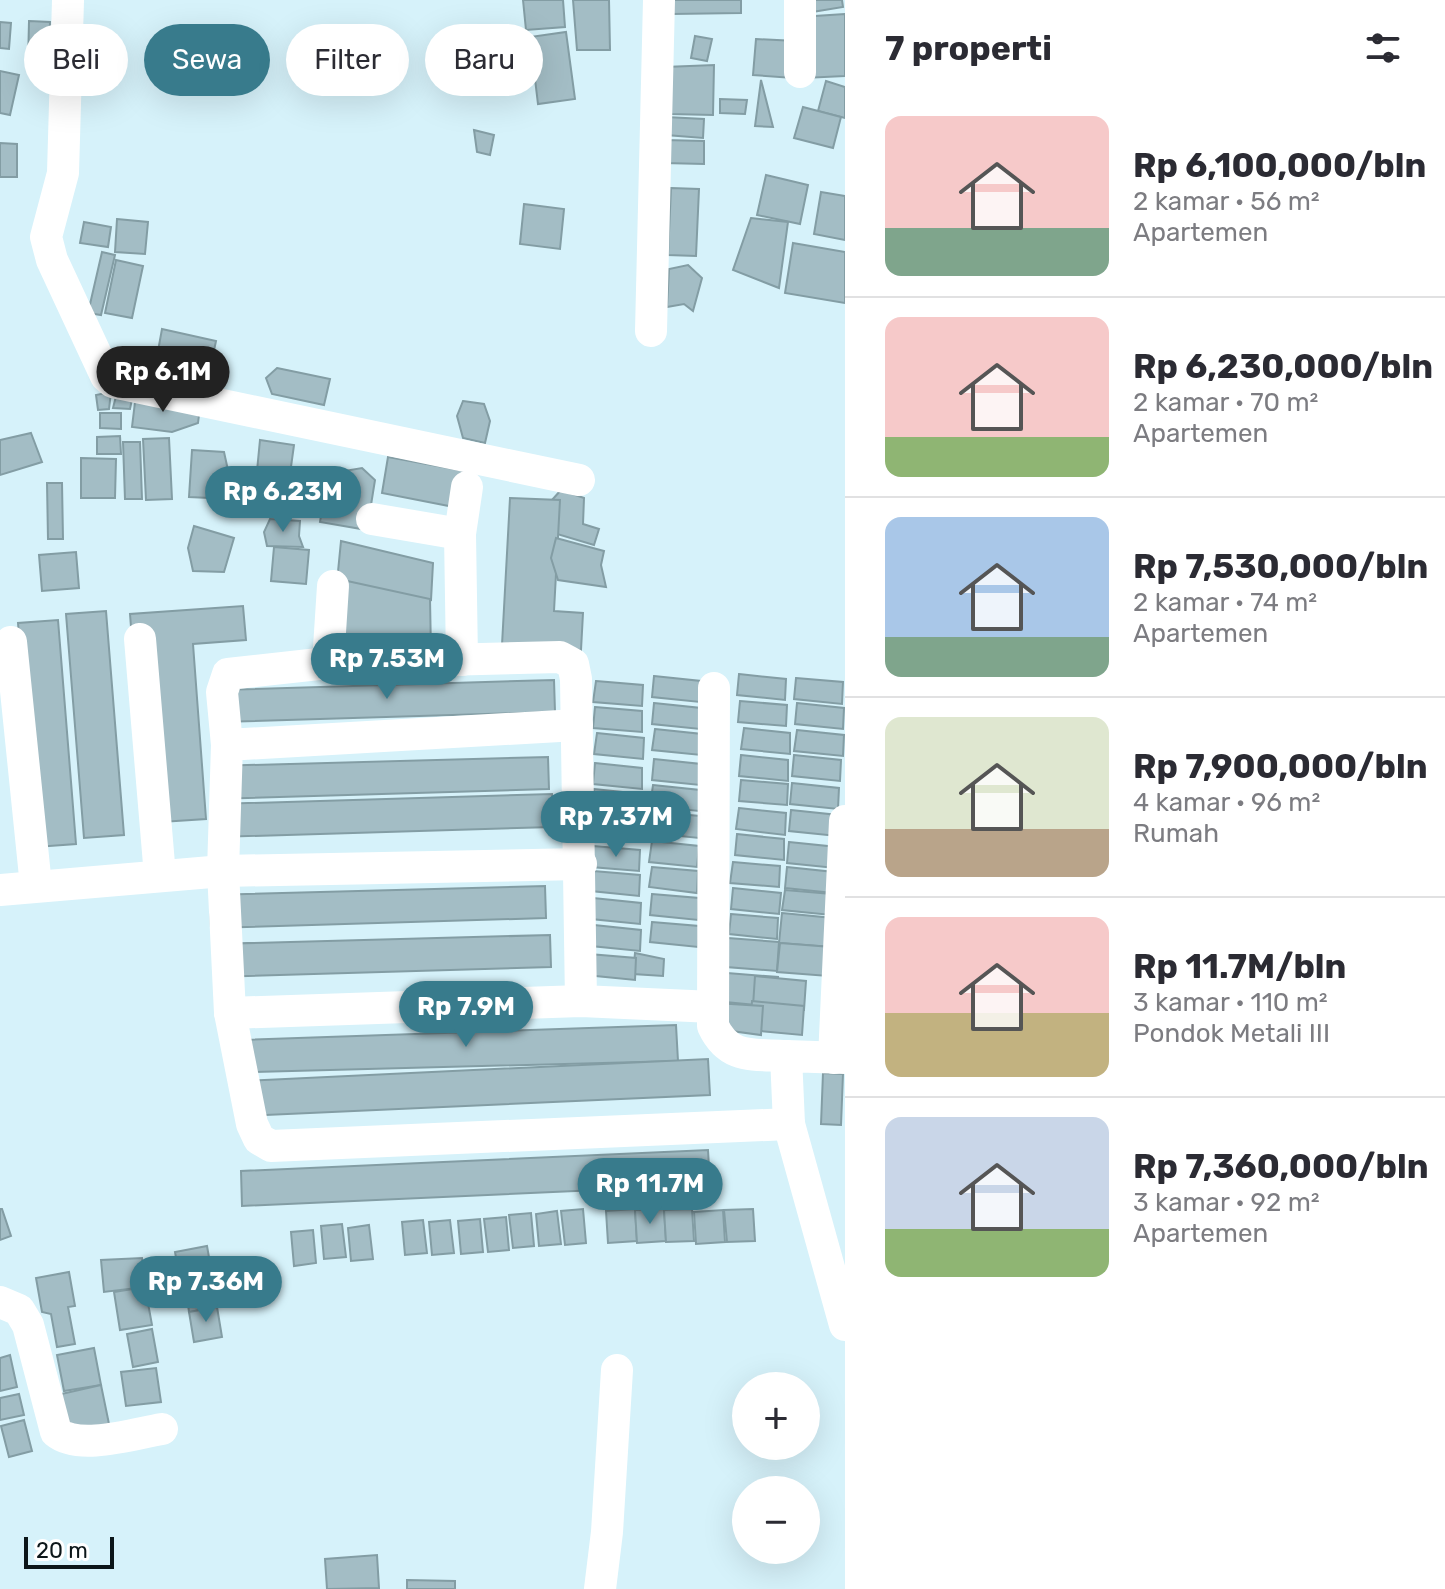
<!DOCTYPE html>
<html lang="id">
<head>
<meta charset="utf-8">
<style>
  :root { --surface:#fff; --page:#f7f7f7; --text:#2b2b33; --muted:#7c7c81; --line:#e1e1e2; --accent:#387b8c }
  body { margin:0; font-family:Rubik,sans-serif; background:var(--page); color:var(--text); height:100vh; display:flex; flex-direction:column; font-size:30px; white-space:nowrap }
  * { box-sizing:border-box; margin:0 }
  p { font-size:26px; color:var(--muted) }
  .icon { flex:none; width:44px; height:44px; fill:none; stroke:currentColor; stroke-width:2; stroke-linecap:round; stroke-linejoin:round }
  .map { position:relative; flex:1; overflow:hidden }
  .side { display:flex; flex-direction:column; background:var(--surface); width:600px }
  .side>* { flex:none }
  .hud { position:absolute; left:24px; top:24px; width:700px; height:72px; display:flex; gap:16px }
  .controls { position:absolute; left:732px; top:1372px; display:grid; gap:16px }
  .controls a { display:grid; place-items:center; width:88px; height:88px; border-radius:50%; background:var(--surface); box-shadow:0 8px 32px #0002; font-size:40px }
  .scale { position:absolute; left:24px; bottom:20px; width:90px; box-sizing:border-box; padding-left:8px; border:4px solid #0c1619; border-top:0; font-size:22px; line-height:28px; white-space:nowrap; color:#0c1619; -webkit-text-stroke:6px #fff; paint-order:stroke }
  .price { position:absolute; translate:-50% -68px; padding:0 18px; border-radius:28px; background:var(--accent); color:#fff; font-size:26px; line-height:52px; filter:drop-shadow(0 2px 4px #0008) }
  .price::after { content:''; position:absolute; left:50%; top:48px; width:24px; height:18px; margin-left:-12px; background:inherit; clip-path:polygon(0 0,100% 0,50% 100%) }
  .price.on { background:#222; color:#fff }
  ul { padding:0; list-style:none }
  li { display:flex; align-items:center; gap:24px; height:200px; padding:0 40px }
  li+li { border-top:2px solid var(--line) }
  li span { display:grid; place-items:center; flex:none; width:224px; height:160px; border-radius:16px; color:#555 }
  li>.icon { margin-inline-start:auto }
  span .icon { width:96px; height:96px; fill:#fffc; stroke-width:1 }
  li b { font-size:34px }
  h2 { display:flex; justify-content:space-between; align-items:center; height:96px; padding:0 40px; font-size:34px }
  .chip { padding:0 28px; border-radius:36px; background:var(--surface); box-shadow:0 8px 32px #0002; font-size:28px; line-height:72px }
  .chip.on { background:var(--accent); color:#fff }
  main { display:flex; flex:1; min-height:0 }
  .map>svg:first-child { display:block }
</style>
</head>
<body>
<main>
<div class="map">
<svg width="845" height="1589" viewBox="0 0 845 1589">
  <rect width="100%" height="100%" fill="#d6f2fa"/>
  <g fill="#a3bdc5" stroke="#839da4" stroke-width="2">
    <path d="M523 0H563L565 27 526 30Z"/>
    <path d="M573 0H609L610 50H577Z"/>
    <path d="M672 0H741V13L672 14Z"/>
    <path d="M804 0H842L843 7 806 13Z"/>
    <path d="M845 14V76L804 78 800 17Z"/>
    <path d="M29 21 50 22 49 65H28Z"/>
    <path d="M0 22 11 23 9 49 0 48Z"/>
    <path d="M566 32 575 99 538 104 530 37Z"/>
    <path d="M695 36 712 39 707 61 691 58Z"/>
    <path d="M756 39 796 41 793 78 753 75Z"/>
    <path d="M714 65 713 115 670 114 665 67Z"/>
    <path d="M0 71 19 75 10 115 0 113Z"/>
    <path d="M761 80 773 127 755 126Z"/>
    <path d="M826 81 845 87V118L818 111Z"/>
    <path d="M720 99 747 100 745 114 720 113Z"/>
    <path d="M803 107 841 117 833 148 794 138Z"/>
    <path d="M666 117 704 119 703 138 666 135Z"/>
    <path d="M474 130 494 135 490 155 477 152Z"/>
    <path d="M665 140 704 141V164L664 163Z"/>
    <path d="M0 143 17 144V177H0Z"/>
    <path d="M766 175 808 185 800 224 757 215Z"/>
    <path d="M671 188 699 189 696 256 668 255Z"/>
    <path d="M821 192 845 196V240L814 234Z"/>
    <path d="M524 204 564 209 560 249 520 244Z"/>
    <path d="M751 218 788 222 779 288 733 270Z"/>
    <path d="M117 219 148 222 145 254 115 252Z"/>
    <path d="M84 222 111 227 108 247 80 243Z"/>
    <path d="M793 243 845 252V303L785 293Z"/>
    <path d="M102 252 115 255 101 315 88 313Z"/>
    <path d="M116 260 143 266 132 318 105 313Z"/>
    <path d="M688 265 702 278 693 311 684 304 667 307 669 269Z"/>
    <path d="M162 329 216 341 209 374 156 362Z"/>
    <path d="M277 368 330 379 324 405 272 394 266 378Z"/>
    <path d="M111 392 109 409 98 410 96 395Z"/>
    <path d="M117 392 133 394 130 409 113 408Z"/>
    <path d="M136 394 200 407 198 423 172 432 132 427Z"/>
    <path d="M463 401 484 404 490 421 485 443 463 438 457 416Z"/>
    <path d="M100 413H121V429L100 428Z"/>
    <path d="M31 433 42 462 0 475V440Z"/>
    <path d="M120 436 121 454H97V437Z"/>
    <path d="M169 438 172 499 146 500 143 439Z"/>
    <path d="M260 440 294 445 290 474 311 483 309 514 254 502Z"/>
    <path d="M123 442H140L142 499H125Z"/>
    <path d="M192 450 224 452 233 493 210 498 189 497Z"/>
    <path d="M388 457 465 471 459 508 382 493Z"/>
    <path d="M81 458 116 459 115 498H81Z"/>
    <path d="M362 468 375 480 367 530 320 522 325 491 340 493 344 471Z"/>
    <path d="M47 483H62L63 539H48Z"/>
    <path d="M561 490 584 498 583 524 599 529 594 545 557 534 552 521V500Z"/>
    <path d="M510 498 560 500 554 611 583 613 581 650 502 645Z"/>
    <path d="M270 519 300 521 299 536 303 547 267 546 264 532Z"/>
    <path d="M194 526 234 538 224 572 193 571 188 548Z"/>
    <path d="M556 538 604 551 601 565 606 587 558 580 551 558Z"/>
    <path d="M341 541 433 563 431 600 337 582Z"/>
    <path d="M274 547 309 550 306 584 271 581Z"/>
    <path d="M76 552 79 588 42 591 39 555Z"/>
    <path d="M338 579 430 599 431 652 338 647Z"/>
    <path d="M243 606 246 640 193 644 206 819 146 823 130 614Z"/>
    <path d="M106 611 124 835 84 838 66 614Z"/>
    <path d="M58 620 76 844 36 847 18 623Z"/>
    <path d="M739 674 786 679 785 700 737 695Z"/>
    <path d="M654 676 701 681 700 702 652 697Z"/>
    <path d="M796 678 843 682 842 704 794 699Z"/>
    <path d="M554 680 555 712 220 722 219 690Z"/>
    <path d="M596 681 643 685 642 706 593 702Z"/>
    <path d="M740 701 787 705 786 726 738 722Z"/>
    <path d="M654 703 701 708 700 729 652 724Z"/>
    <path d="M797 703 844 708 843 729 795 724Z"/>
    <path d="M595 707 642 711V732L593 728Z"/>
    <path d="M744 728 790 733V754L741 749Z"/>
    <path d="M655 729 702 734 701 755 652 750Z"/>
    <path d="M797 730 844 735 843 756 794 751Z"/>
    <path d="M597 733 644 738 643 759 594 754Z"/>
    <path d="M741 755 788 760V781L739 776Z"/>
    <path d="M794 755 841 760 840 781 792 776Z"/>
    <path d="M548 757 549 789 214 799 213 766Z"/>
    <path d="M654 759 701 764 700 785 652 780Z"/>
    <path d="M595 763 642 768V789L593 784Z"/>
    <path d="M741 780 788 784 787 805 739 801Z"/>
    <path d="M792 783 839 788 838 809 790 804Z"/>
    <path d="M653 785 700 790 699 811 650 806Z"/>
    <path d="M594 789 641 794 640 815 592 810Z"/>
    <path d="M552 794 553 827 218 837 217 804Z"/>
    <path d="M739 808 786 813 785 835 736 829Z"/>
    <path d="M791 810 838 815 837 836 789 831Z"/>
    <path d="M654 812 700 816 699 838 651 833Z"/>
    <path d="M595 816 642 821 641 842 593 837Z"/>
    <path d="M737 834 784 839V860L735 855Z"/>
    <path d="M652 841 699 846 697 867 649 862Z"/>
    <path d="M789 842 837 847 835 868 787 863Z"/>
    <path d="M593 846 640 850 639 871 591 867Z"/>
    <path d="M733 862 780 866 779 887 730 883Z"/>
    <path d="M652 867 698 871 697 893 649 887Z"/>
    <path d="M787 867 834 872 833 893 785 888Z"/>
    <path d="M593 871 640 875 639 896 591 891Z"/>
    <path d="M545 886 546 918 211 928 210 895Z"/>
    <path d="M733 888 781 893 779 914 731 909Z"/>
    <path d="M785 890 832 894 831 915 782 910Z"/>
    <path d="M652 894 699 898 698 920 650 915Z"/>
    <path d="M593 898 641 903 640 924 591 919Z"/>
    <path d="M782 913 833 918 831 947 779 943Z"/>
    <path d="M731 914 778 918 777 939 729 934Z"/>
    <path d="M652 922 699 926 698 947 650 942Z"/>
    <path d="M594 925 641 930 640 951 591 946Z"/>
    <path d="M550 935 551 967 216 977 214 944Z"/>
    <path d="M728 938 779 942 777 971 726 967Z"/>
    <path d="M780 943 831 947 828 976 777 972Z"/>
    <path d="M635 953 664 959 663 976 633 974Z"/>
    <path d="M589 954 636 958 635 980 586 975Z"/>
    <path d="M727 973 778 977 776 1007 725 1002Z"/>
    <path d="M755 976 806 981 804 1010 753 1006Z"/>
    <path d="M752 1001 804 1006 802 1035 750 1030Z"/>
    <path d="M715 1003 763 1006 761 1035 717 1029Z"/>
    <path d="M676 1025 678 1061 251 1072 242 1040Z"/>
    <path d="M708 1059 710 1095 243 1116 242 1081Z"/>
    <path d="M823 1073 843 1074 841 1125 821 1124Z"/>
    <path d="M708 1150 710 1185 242 1206 241 1171Z"/>
    <path d="M0 1209H2L11 1236 0 1240Z"/>
    <path d="M583 1209 586 1243 565 1245 561 1211Z"/>
    <path d="M635 1209 637 1241 608 1243 606 1211Z"/>
    <path d="M664 1209 666 1241 637 1243 635 1210Z"/>
    <path d="M692 1209 694 1241 666 1242 664 1210Z"/>
    <path d="M753 1209 755 1241 727 1242 724 1210Z"/>
    <path d="M723 1210 725 1242 696 1244 694 1212Z"/>
    <path d="M557 1211 561 1244 539 1246 536 1214Z"/>
    <path d="M531 1213 534 1246 513 1248 509 1215Z"/>
    <path d="M506 1217 509 1250 488 1252 484 1219Z"/>
    <path d="M480 1219 483 1252 461 1254 458 1221Z"/>
    <path d="M423 1220 427 1253 405 1255 402 1222Z"/>
    <path d="M450 1220 454 1253 432 1255 429 1222Z"/>
    <path d="M342 1224 346 1257 324 1259 321 1226Z"/>
    <path d="M369 1225 373 1259 351 1261 348 1228Z"/>
    <path d="M313 1230 316 1263 294 1266 291 1232Z"/>
    <path d="M207 1246 213 1280 181 1285 175 1252Z"/>
    <path d="M142 1258 145 1287 104 1292 101 1260Z"/>
    <path d="M69 1272 75 1306 68 1307 75 1344 57 1347 51 1314 42 1312 36 1278Z"/>
    <path d="M212 1285 217 1307 189 1312 186 1290Z"/>
    <path d="M145 1287 152 1325 120 1330 114 1292Z"/>
    <path d="M217 1307 222 1337 194 1342 189 1312Z"/>
    <path d="M152 1329 158 1362 133 1367 127 1334Z"/>
    <path d="M94 1348 101 1385 64 1391 57 1355Z"/>
    <path d="M10 1355 17 1387 0 1391V1358Z"/>
    <path d="M156 1368 161 1402 126 1406 121 1372Z"/>
    <path d="M101 1385 109 1424 66 1433 57 1395Z"/>
    <path d="M19 1394 24 1415 0 1420V1398Z"/>
    <path d="M24 1420 32 1451 9 1457 1 1426Z"/>
    <path d="M377 1555 379 1588 327 1589 325 1559Z"/>
    <path d="M407 1580 455 1581V1589H407Z"/>
  </g>
  <g fill="none" stroke-linecap="round" stroke-linejoin="round">
    <g stroke="#fff" stroke-width="32">
      <path d="M68 0 63 173 46 237 52 260 106 376 113 382 579 480"/>
      <path d="M800 0V72"/>
      <path d="M651 331 659 0"/>
      <path d="M372 519 460 534"/>
      <path d="M140 639 160 876"/>
      <path d="M11 642 36 886"/>
      <path d="M462 660 460 534 467 487"/>
      <path d="M328 663 333 586"/>
      <path d="M714 688 713 1026C729 1060 753 1054 786 1056"/>
      <path d="M577 725 227 745 223 871 230 1013 252 1124 259 1139 271 1146 789 1124"/>
      <path d="M227 745 222 692 228 674 328 663 560 657 573 664 576 679 581 1001"/>
      <path d="M0 890 223 871 581 864"/>
      <path d="M230 1013 581 1001 713 1007"/>
      <path d="M834 1058 845 821"/>
      <path d="M845 1058 786 1056 789 1124 845 1325"/>
      <path d="M0 1302 19 1310 28 1325 56 1432C79 1451 133 1434 162 1429"/>
      <path d="M600 1589 607 1532 617 1370"/>
    </g>
  </g>
</svg>
<div class="controls">
<a>+</a>
<a>−</a>
</div>
<div class="scale">20 m</div>
<b class="price on" style="left:163px;top:414px">Rp 6.1M</b>
<b class="price" style="left:283px;top:534px">Rp 6.23M</b>
<b class="price" style="left:387px;top:701px">Rp 7.53M</b>
<b class="price" style="left:616px;top:859px">Rp 7.37M</b>
<b class="price" style="left:466px;top:1049px">Rp 7.9M</b>
<b class="price" style="left:650px;top:1226px">Rp 11.7M</b>
<b class="price" style="left:206px;top:1324px">Rp 7.36M</b>
<div class="hud">
<a class="chip">Beli</a>
<a class="chip on">Sewa</a>
<a class="chip">Filter</a>
<a class="chip">Baru</a>
</div>
</div>
<section class="side">
<h2>7 properti<svg class="icon" aria-label="filters" viewBox="0 0 24 24"><path d="M4 7h16M4 17h16"/><circle cx="9" cy="7" r="2"/><circle cx="15" cy="17" r="2"/></svg></h2>
<ul>
<li><span style="background:linear-gradient(#f6c9c9 70%,#7fa58c 0)"><svg class="icon" aria-label="home" viewBox="0 0 24 24"><path d="M3 11l9-7 9 7M6 9v11h12V9"/></svg></span><div><b>Rp 6,100,000/bln</b><p>2 kamar · 56 m²</p><p>Apartemen</p></div></li>
<li><span style="background:linear-gradient(#f6c9c9 75%,#8fb573 0)"><svg class="icon" aria-label="home" viewBox="0 0 24 24"><path d="M3 11l9-7 9 7M6 9v11h12V9"/></svg></span><div><b>Rp 6,230,000/bln</b><p>2 kamar · 70 m²</p><p>Apartemen</p></div></li>
<li><span style="background:linear-gradient(#a9c7e8 75%,#7fa58c 0)"><svg class="icon" aria-label="home" viewBox="0 0 24 24"><path d="M3 11l9-7 9 7M6 9v11h12V9"/></svg></span><div><b>Rp 7,530,000/bln</b><p>2 kamar · 74 m²</p><p>Apartemen</p></div></li>
<li><span style="background:linear-gradient(#dfe7d0 70%,#b9a48a 0)"><svg class="icon" aria-label="home" viewBox="0 0 24 24"><path d="M3 11l9-7 9 7M6 9v11h12V9"/></svg></span><div><b>Rp 7,900,000/bln</b><p>4 kamar · 96 m²</p><p>Rumah</p></div></li>
<li><span style="background:linear-gradient(#f6c9c9 60%,#c2b280 0)"><svg class="icon" aria-label="home" viewBox="0 0 24 24"><path d="M3 11l9-7 9 7M6 9v11h12V9"/></svg></span><div><b>Rp 11.7M/bln</b><p>3 kamar · 110 m²</p><p>Pondok Metali III</p></div></li>
<li><span style="background:linear-gradient(#c9d6e8 70%,#8fb573 0)"><svg class="icon" aria-label="home" viewBox="0 0 24 24"><path d="M3 11l9-7 9 7M6 9v11h12V9"/></svg></span><div><b>Rp 7,360,000/bln</b><p>3 kamar · 92 m²</p><p>Apartemen</p></div></li>
</ul>
</section>
</main>
</body>
</html>
